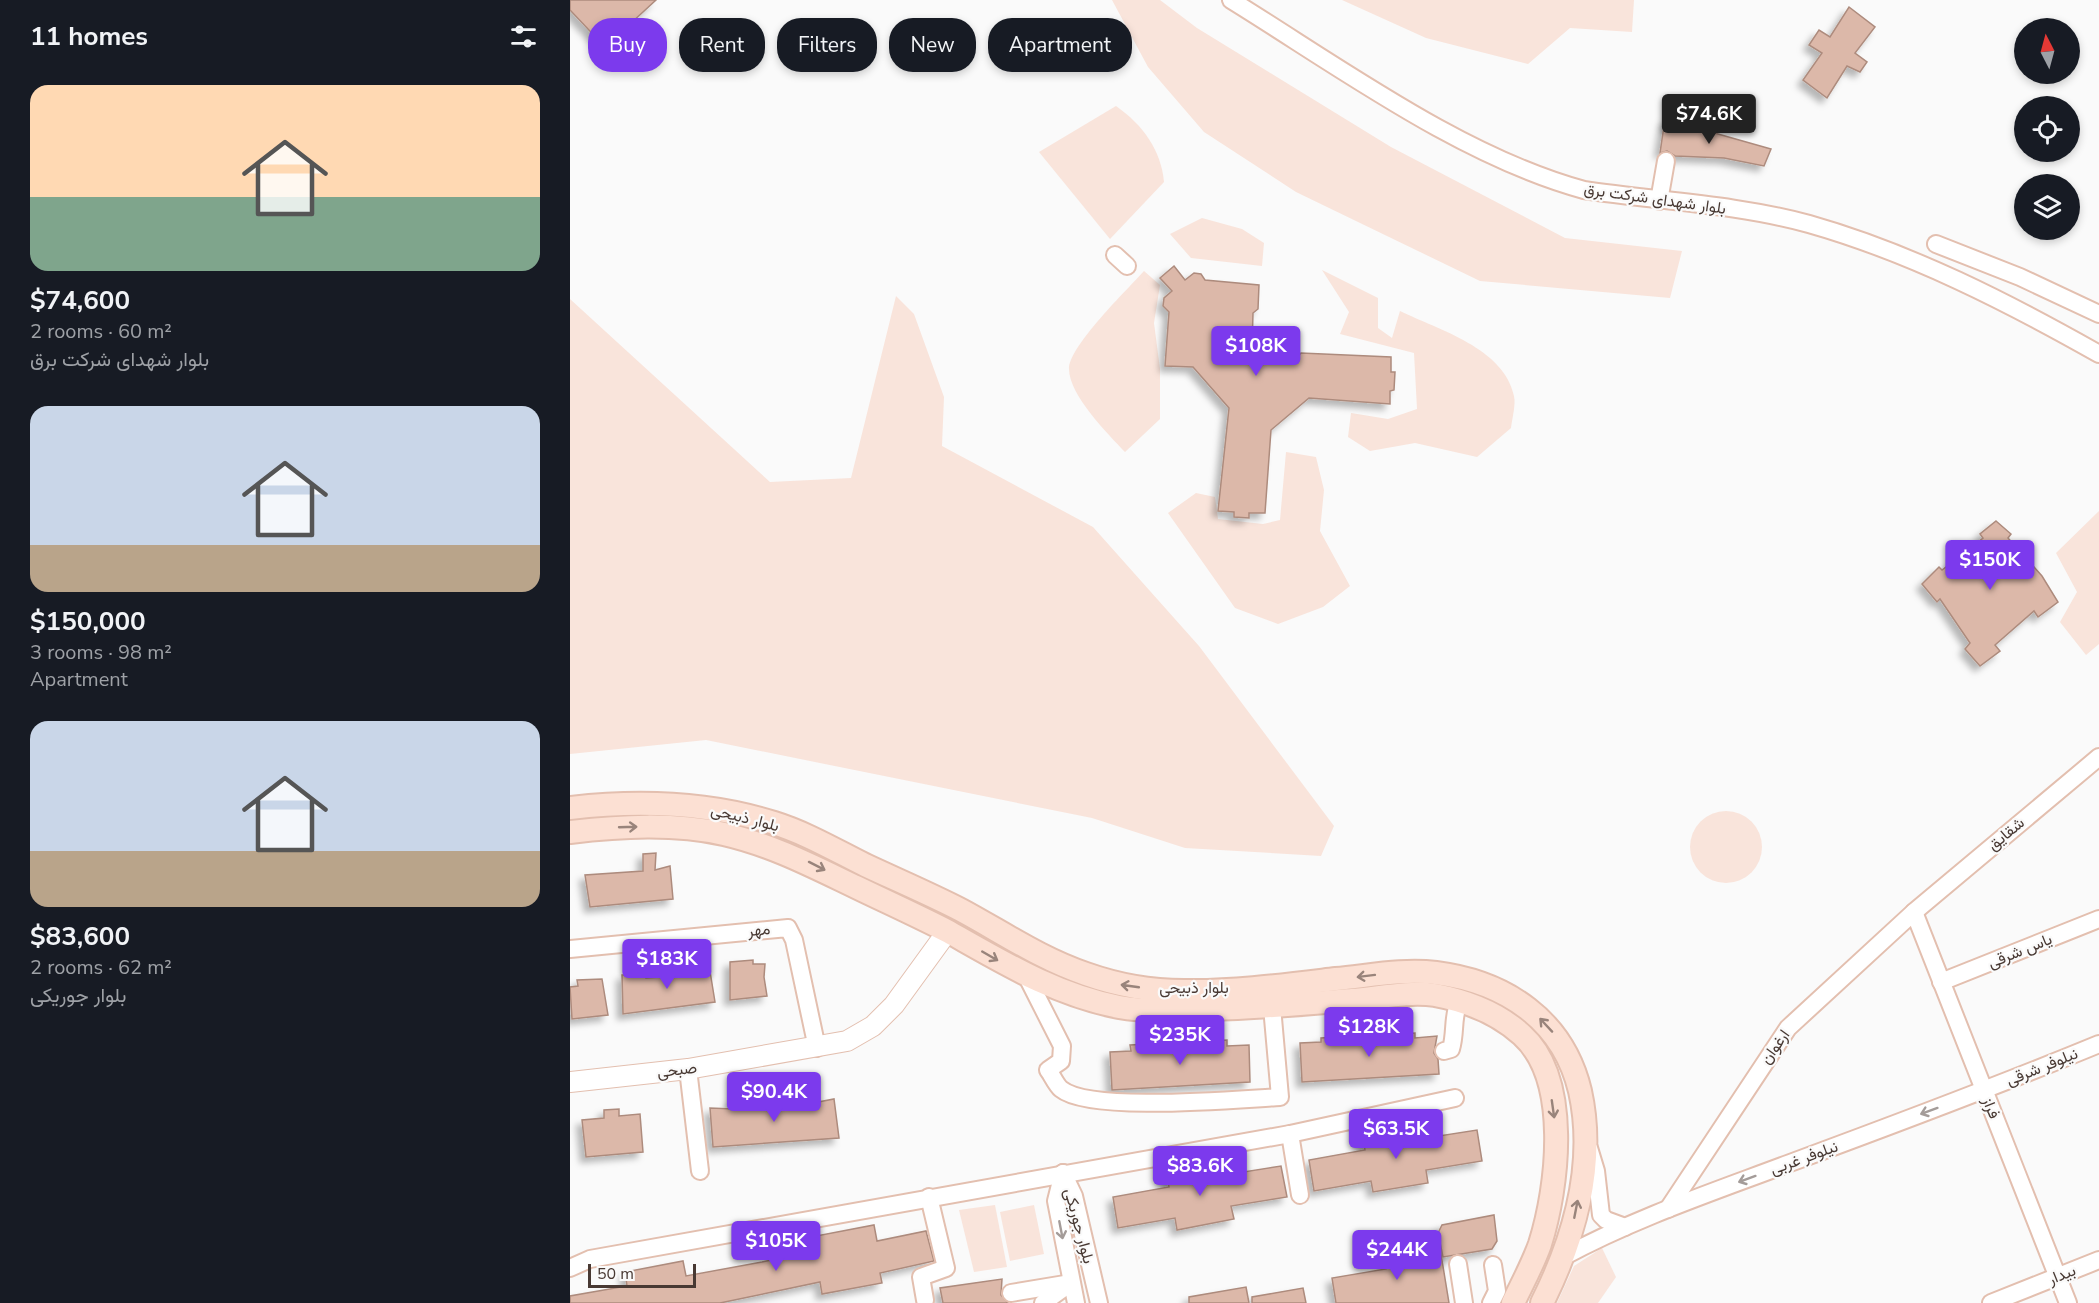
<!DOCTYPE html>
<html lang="en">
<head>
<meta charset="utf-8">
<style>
  :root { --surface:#171b24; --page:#20242c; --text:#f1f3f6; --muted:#9ea1a6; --accent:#7c3aed }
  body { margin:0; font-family:"Nunito Sans",Vazirmatn,sans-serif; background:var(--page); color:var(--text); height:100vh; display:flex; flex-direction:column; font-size:22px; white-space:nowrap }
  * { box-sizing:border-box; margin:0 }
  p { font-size:20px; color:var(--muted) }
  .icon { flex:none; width:33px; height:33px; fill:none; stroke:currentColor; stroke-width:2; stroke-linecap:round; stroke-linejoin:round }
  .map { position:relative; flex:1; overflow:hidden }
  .drawer { display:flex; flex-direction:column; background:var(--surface); width:570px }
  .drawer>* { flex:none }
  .hud { position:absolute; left:18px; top:18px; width:570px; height:54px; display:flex; gap:12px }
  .needle { width:39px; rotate:354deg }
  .fabs { position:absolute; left:1444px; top:18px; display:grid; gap:12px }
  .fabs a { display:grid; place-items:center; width:66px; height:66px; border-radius:50%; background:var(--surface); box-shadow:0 3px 9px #0003; font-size:30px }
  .scale { position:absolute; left:18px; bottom:15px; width:108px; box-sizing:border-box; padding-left:6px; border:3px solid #483933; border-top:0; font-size:16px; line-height:21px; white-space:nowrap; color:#483933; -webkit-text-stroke:4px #fafafa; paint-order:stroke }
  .price { position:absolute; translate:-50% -51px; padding:0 14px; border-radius:6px; background:var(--accent); color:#fff; font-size:20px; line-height:39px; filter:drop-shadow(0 2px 3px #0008) }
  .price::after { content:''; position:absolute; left:50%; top:36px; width:18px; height:14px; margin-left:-9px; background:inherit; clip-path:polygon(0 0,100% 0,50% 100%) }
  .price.current { background:#222; color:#fff }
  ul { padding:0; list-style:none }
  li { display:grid; align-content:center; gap:12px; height:318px; padding:0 30px }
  li span { display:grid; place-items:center; height:186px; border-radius:18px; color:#555 }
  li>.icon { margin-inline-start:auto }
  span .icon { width:108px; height:108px; fill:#fffc; stroke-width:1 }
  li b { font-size:26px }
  h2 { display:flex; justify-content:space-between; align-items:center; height:72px; padding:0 30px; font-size:26px }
  .chip { padding:0 21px; border-radius:24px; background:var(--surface); box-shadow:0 3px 9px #0003; font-size:21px; line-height:54px }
  .chip.current { background:var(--accent); color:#fff }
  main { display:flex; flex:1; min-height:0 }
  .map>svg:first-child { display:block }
</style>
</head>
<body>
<main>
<section class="drawer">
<h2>11 homes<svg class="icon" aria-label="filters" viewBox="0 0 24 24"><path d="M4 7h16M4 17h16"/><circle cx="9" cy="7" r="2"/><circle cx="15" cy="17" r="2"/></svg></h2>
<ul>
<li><span style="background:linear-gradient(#ffd9b3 60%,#7fa58c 0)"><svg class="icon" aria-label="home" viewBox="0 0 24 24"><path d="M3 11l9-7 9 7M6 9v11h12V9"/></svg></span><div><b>$74,600</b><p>2 rooms · 60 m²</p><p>بلوار شهدای شرکت برق</p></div></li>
<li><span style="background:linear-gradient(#c9d6e8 75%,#b9a48a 0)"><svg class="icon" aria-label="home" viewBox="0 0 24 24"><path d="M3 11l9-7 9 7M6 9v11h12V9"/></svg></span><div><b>$150,000</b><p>3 rooms · 98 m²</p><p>Apartment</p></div></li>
<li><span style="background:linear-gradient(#c9d6e8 70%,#b9a48a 0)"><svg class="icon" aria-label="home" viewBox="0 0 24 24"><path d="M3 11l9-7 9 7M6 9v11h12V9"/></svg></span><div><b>$83,600</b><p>2 rooms · 62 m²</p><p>بلوار جوریکی</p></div></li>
</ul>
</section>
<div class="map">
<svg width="1529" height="1303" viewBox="0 0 1529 1303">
  <defs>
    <filter id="shadow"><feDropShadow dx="-5.5" dy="5.5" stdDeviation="3" flood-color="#0004"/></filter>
  </defs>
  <rect width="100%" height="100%" fill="#fafafa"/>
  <g fill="#f9e4db">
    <path d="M542 0H590L627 28 821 147 995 238 1112 251 1100 298 910 281 726 192 634 132 578 67Z"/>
    <path d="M772 0H1064L1062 32 1000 28 958 64 856 38Z"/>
    <path d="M546 106C573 125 591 150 594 182L540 239 469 152Z"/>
    <path d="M632 218 672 229 694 243 692 266 621 258 600 234Z"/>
    <path d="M752 270 808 298V328L822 338 830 311C869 330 934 348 944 396 946 405 942 419 941 428L907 457 845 443 800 451 778 437 781 413 818 419 847 409 844 353 770 334 779 312Z"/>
    <path d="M574 271 590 285 584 323 590 369V419L555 452C538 434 499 395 499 369 499 346 558 289 574 271Z"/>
    <path d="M326 296 344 314 374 397 372 446 523 527 629 646 764 826 751 856 615 848 522 818 136 740 0 754V299L200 482 281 478Z"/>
    <path d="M716 452 746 457 754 490 750 531 780 586 753 607 708 624 665 608 598 513 626 493 645 497 648 519 693 524 710 520Z"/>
    <path d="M1529 511V644L1516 655 1490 622 1507 592 1486 553Z"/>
    <circle cx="1156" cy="847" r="36"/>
    <path d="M425 1205 437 1267 404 1272 389 1210Z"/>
    <path d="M464 1205 474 1254 440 1261 430 1212Z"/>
    <path d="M1032 1248 1046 1277 1028 1303H987L1004 1266Z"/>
  </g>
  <g fill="#dcb8a9" stroke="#ad8b7d" stroke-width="1.5" filter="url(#shadow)">
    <path d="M0 0H86L35 47 0 10Z"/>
    <path d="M1279 7 1305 27 1285 53 1297 62 1290 72 1277 66 1257 98 1233 80 1252 53 1239 45 1249 30 1260 37Z"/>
    <path d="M1095 119 1201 149 1194 166 1154 158 1105 156 1097 151 1090 153Z"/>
    <path d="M604 266 615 280 624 273 631 274 635 280 689 285 688 309 683 313 682 349 700 333 725 359 731 353 821 357V372H825L824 390 820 391V404L739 398 701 430 695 513H679V518L664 517V512L648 511 659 408 623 367 595 366 599 312 593 306 594 298 602 291 590 278Z"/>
    <path d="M1426 521 1441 534 1438 538 1472 576 1488 602 1468 617 1464 611 1425 645 1430 651 1410 666 1395 649 1400 643 1370 599 1367 602 1352 584 1369 567 1372 570 1413 538 1410 534Z"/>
    <path d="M86 853 85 870 100 866 103 899 20 907 15 875 73 871V854Z"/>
    <path d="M183 960V964H195L194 977 197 996 160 1000V962Z"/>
    <path d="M139 965 145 1002 53 1014 52 975 76 974V978L106 976 105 973 116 972 115 967Z"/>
    <path d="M32 979 38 1015 2 1019 0 987 8 986 7 980Z"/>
    <path d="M845 1033V1038L867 1036 864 1053 868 1059 869 1074 732 1082 730 1043 751 1042V1038L766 1037V1042L829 1038V1034Z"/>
    <path d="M657 1040V1046L679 1045 680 1082 542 1090 540 1052 561 1051 560 1045 579 1044V1051L639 1047V1041Z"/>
    <path d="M244 1095 243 1103 264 1099 269 1138 143 1147 140 1108 164 1109 160 1100H178L176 1107 195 1104 231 1105 227 1096Z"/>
    <path d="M49 1109V1116L70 1114 73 1152 16 1157 12 1120 34 1118V1110Z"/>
    <path d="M848 1129 850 1139 907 1130 912 1161 856 1170 858 1183 803 1192 801 1181 744 1191 739 1160 795 1150 793 1139Z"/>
    <path d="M653 1164 655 1175 711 1166 717 1197 661 1206 664 1219 607 1230 605 1218 548 1228 543 1197 599 1187 596 1174Z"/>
    <path d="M924 1215 927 1241 922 1249 873 1257 868 1233 872 1225Z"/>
    <path d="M304 1225 307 1241 356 1231 364 1261 310 1273 312 1283 252 1294 250 1282 150 1303H0V1296L57 1286 55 1272 113 1261 116 1276 192 1262 248 1250 246 1236Z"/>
    <path d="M870 1248 879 1303H766L762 1278 816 1269 814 1257Z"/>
    <path d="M432 1279 431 1295 438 1303H373L370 1288Z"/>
    <path d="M676 1287 679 1303H619V1297Z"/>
    <path d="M733 1288 736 1303H682V1297Z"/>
  </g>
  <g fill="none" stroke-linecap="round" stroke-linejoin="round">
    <g stroke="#e3bfaf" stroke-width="20">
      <g id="minor">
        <path d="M661 0C768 66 892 157 1014 190 1088 201 1166 204 1239 224 1341 253 1437 302 1529 354"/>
        <path d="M1089 201 1096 161"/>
        <path d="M1366 244 1450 277 1529 314"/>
        <path d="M545 255 557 266"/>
        <path d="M1344 912 1498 1303"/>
        <path d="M0 949 218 928 224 940 247 1048"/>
        <path d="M457 977 492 1046 491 1061 478 1070C482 1075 486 1085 491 1089 520 1113 669 1099 710 1097L702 1007"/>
        <path d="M1371 982 1529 919"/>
        <path d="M874 1051 881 1049C886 1032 882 1019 889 1001"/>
        <path d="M118 1069 130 1171"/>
        <path d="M720 1134 730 1195"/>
        <path d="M1019 1148 1026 1171 1031 1215 1036 1220 1055 1227"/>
        <path d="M493 1173 504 1196 529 1303"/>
        <path d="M493 1173 486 1201 506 1303"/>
        <path d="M1098 1209 1218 1028 1344 912 1529 757"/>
        <path d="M993 1257C1065 1218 1143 1192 1220 1163 1323 1125 1427 1086 1529 1044"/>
        <path d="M888 1264 894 1303"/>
        <path d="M0 1268 20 1259 720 1134 885 1098"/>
        <path d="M441 1293 501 1283"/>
        <path d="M355 1300 351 1277 376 1268 359 1197"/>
        <path d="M473 1303 498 1285"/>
        <path d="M921 1303 927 1291 923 1265"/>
        <path d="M1421 1303 1529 1260"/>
      </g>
    </g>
    <g stroke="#e3bfaf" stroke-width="22">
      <path id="tertiary" d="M0 1082 118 1069 277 1041 303 1026 324 1005 377 932"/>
    </g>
    <g stroke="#e3bfaf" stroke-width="26">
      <g id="secondary">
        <path d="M0 808C69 800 138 802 204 823 236 833 265 850 295 865 327 880 360 894 391 910 432 932 471 959 516 974 547 985 580 991 614 991 664 992 716 985 766 979 799 976 833 969 866 973 936 982 993 1020 1010 1091 1026 1163 1004 1239 972 1303"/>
        <path d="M0 832C51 826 104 823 154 834 202 845 242 866 286 887 317 902 348 916 379 932 434 963 486 995 549 1007 578 1012 610 1010 640 1009 687 1008 734 1004 782 1000 808 998 839 991 865 995 897 1001 928 1013 952 1035 1001 1079 988 1187 970 1244 963 1264 952 1284 943 1303"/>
      </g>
    </g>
    <use href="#minor" stroke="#fff" stroke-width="16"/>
    <use href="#tertiary" stroke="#fff" stroke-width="20"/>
    <use href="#secondary" stroke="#fce0d3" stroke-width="22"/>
  </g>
  <defs><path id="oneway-shaft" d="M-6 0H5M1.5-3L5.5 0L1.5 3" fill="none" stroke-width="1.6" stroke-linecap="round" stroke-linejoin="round" transform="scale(1.5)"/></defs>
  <g stroke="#99847b">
    <use href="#oneway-shaft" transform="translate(58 827) rotate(-2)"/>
    <use href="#oneway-shaft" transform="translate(247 866) rotate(27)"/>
    <use href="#oneway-shaft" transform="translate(420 956) rotate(30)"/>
    <use href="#oneway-shaft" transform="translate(796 976) rotate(173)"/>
    <use href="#oneway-shaft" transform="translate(560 986) rotate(-172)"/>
    <use href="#oneway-shaft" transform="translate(976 1025) rotate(-133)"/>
    <use href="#oneway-shaft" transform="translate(983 1109) rotate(82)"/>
    <use href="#oneway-shaft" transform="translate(1006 1209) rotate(-79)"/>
  </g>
  <g stroke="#a49c99">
    <use href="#oneway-shaft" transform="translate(1359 1111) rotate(160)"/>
    <use href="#oneway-shaft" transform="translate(1177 1179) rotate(160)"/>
    <use href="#oneway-shaft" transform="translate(491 1230) rotate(79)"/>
  </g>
  <g text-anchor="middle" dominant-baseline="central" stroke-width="4.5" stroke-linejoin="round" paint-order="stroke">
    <g font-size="16" fill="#483933" stroke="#fafafa">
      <text transform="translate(1085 199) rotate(8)">بلوار شهدای شرکت برق</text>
      <text transform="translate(175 818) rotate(14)">بلوار ذبیحی</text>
      <text transform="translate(1436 834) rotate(-40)">شقایق</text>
      <text transform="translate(189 930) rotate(-6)">مهر</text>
      <text transform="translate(1450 951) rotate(-22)">یاس شرقی</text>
      <text x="624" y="988">بلوار ذبیحی</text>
      <text transform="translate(1205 1047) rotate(-54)">ارغوان</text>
      <text transform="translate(1472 1067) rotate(-22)">نیلوفر شرقی</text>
      <text transform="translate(107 1070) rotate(-7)">صبحی</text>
      <text transform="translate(1421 1108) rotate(68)">فراز</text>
      <text transform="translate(1234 1158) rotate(-20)">نیلوفر غربی</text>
      <text transform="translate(509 1226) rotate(75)">بلوار جوریکی</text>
      <text transform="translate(1492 1275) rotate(-22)">بیدار</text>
    </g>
  </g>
</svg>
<div class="fabs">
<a><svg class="needle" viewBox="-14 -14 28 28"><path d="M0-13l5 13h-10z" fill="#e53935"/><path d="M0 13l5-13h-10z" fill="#9ea1a6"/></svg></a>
<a><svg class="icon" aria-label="locate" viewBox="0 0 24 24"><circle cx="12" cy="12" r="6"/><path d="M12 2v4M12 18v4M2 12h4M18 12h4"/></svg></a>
<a><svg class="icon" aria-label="layers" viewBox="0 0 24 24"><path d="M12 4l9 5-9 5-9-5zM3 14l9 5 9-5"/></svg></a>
</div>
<div class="scale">50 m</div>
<b class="price current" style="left:1139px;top:145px">$74.6K</b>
<b class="price" style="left:686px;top:377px">$108K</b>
<b class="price" style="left:1420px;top:591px">$150K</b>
<b class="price" style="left:97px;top:990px">$183K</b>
<b class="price" style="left:799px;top:1058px">$128K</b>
<b class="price" style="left:610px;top:1066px">$235K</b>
<b class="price" style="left:204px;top:1123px">$90.4K</b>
<b class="price" style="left:826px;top:1160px">$63.5K</b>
<b class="price" style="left:630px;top:1197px">$83.6K</b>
<b class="price" style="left:206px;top:1272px">$105K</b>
<b class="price" style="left:827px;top:1281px">$244K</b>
<div class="hud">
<a class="chip current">Buy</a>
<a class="chip">Rent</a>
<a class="chip">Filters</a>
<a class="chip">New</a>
<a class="chip">Apartment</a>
</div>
</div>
</main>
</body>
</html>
